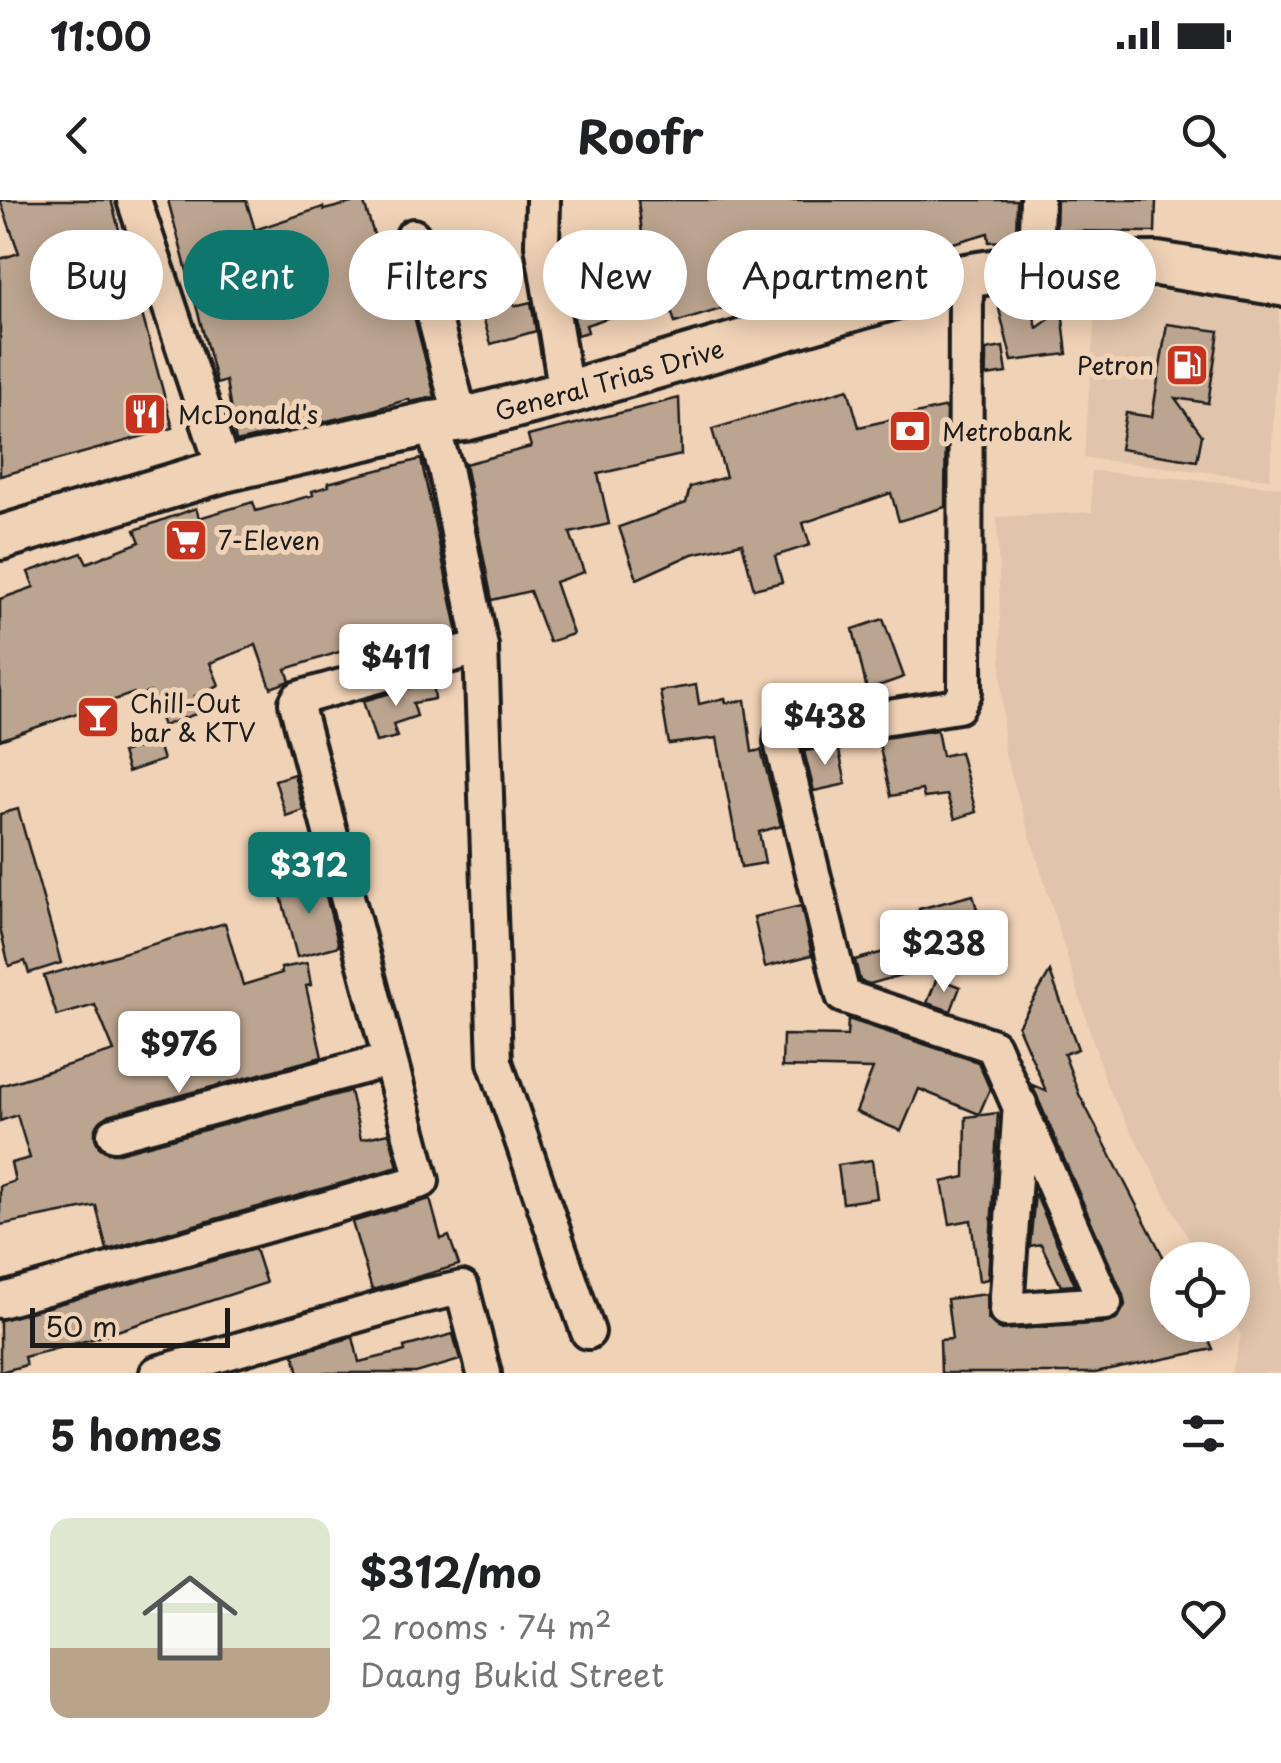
<!DOCTYPE html>
<html lang="en">
<head>
<meta charset="utf-8">
<style>
  :root { --surface:#fff; --page:#f2f2f2; --text:#202124; --muted:#757577; --accent:#0f766e }
  body { margin:0; font-family:"Playpen Sans",sans-serif; background:var(--page); color:var(--text); height:100vh; display:flex; flex-direction:column; font-size:38px; white-space:nowrap }
  * { box-sizing:border-box; margin:0 }
  p { font-size:32px; color:var(--muted) }
  .icon { flex:none; width:55px; height:55px; fill:none; stroke:currentColor; stroke-width:2; stroke-linecap:round; stroke-linejoin:round }
  .map { position:relative; height:1173px; overflow:hidden }
  .drawer { display:flex; flex-direction:column; background:var(--surface); flex:1 }
  .drawer>* { flex:none }
  .hud { position:absolute; left:30px; top:30px; width:1222px; height:90px; display:flex; gap:20px }
  .buttons { position:absolute; left:1150px; top:1042px; display:grid; gap:20px }
  .buttons a { display:grid; place-items:center; width:100px; height:100px; border-radius:50%; background:var(--surface); box-shadow:0 5px 25px #0003; font-size:50px }
  .scale { position:absolute; left:30px; bottom:25px; width:200px; box-sizing:border-box; padding-left:10px; border:5px solid #1c1c1c; border-top:0; font-size:28px; line-height:35px; white-space:nowrap; color:#1c1c1c; -webkit-text-stroke:8px #f0d2b6; paint-order:stroke }
  .price { position:absolute; translate:-50% -85px; padding:0 22px; border-radius:10px; background:#fff; color:#222; font-size:32px; line-height:65px; filter:drop-shadow(0 2px 5px #0008) }
  .price::after { content:''; position:absolute; left:50%; top:60px; width:30px; height:22px; margin-left:-15px; background:inherit; clip-path:polygon(0 0,100% 0,50% 100%) }
  .price.selected { background:var(--accent); color:#fff }
  ul { padding:0; list-style:none }
  li { display:flex; align-items:center; gap:30px; height:250px; padding:0 50px }
  li span { display:grid; place-items:center; flex:none; width:280px; height:200px; border-radius:20px; color:#555 }
  li>.icon { margin-inline-start:auto }
  span .icon { width:120px; height:120px; fill:#fffc; stroke-width:1 }
  li b { font-size:42px }
  h2 { display:flex; justify-content:space-between; align-items:center; height:120px; padding:0 50px; font-size:42px }
  .chip { padding:0 35px; border-radius:45px; background:var(--surface); box-shadow:0 5px 25px #0003; font-size:35px; line-height:90px }
  .chip.selected { background:var(--accent); color:#fff }
  .status { display:flex; justify-content:space-between; align-items:center; height:70px; padding:0 50px; background:var(--surface); direction:ltr }
  .status svg { height:28px; fill:currentColor }
  header { display:flex; justify-content:space-between; align-items:center; height:130px; padding:0 50px; background:var(--surface); font-size:45px; font-weight:700 }
  .map>svg:first-child { display:block }
</style>
</head>
<body>
<div class="status"><b>11:00</b><svg viewBox="0 0 49 12"><path d="M0 12V9h3v3zM5 12V6h3v6zM10 12V3h3v9zM15 12V0h3v12zM26 1h20v11H26zM47 4h2v5h-2z"/></svg></div>
<header><svg class="icon" aria-label="back" viewBox="0 0 24 24"><path d="M15 5l-7 7 7 7"/></svg>Roofr<svg class="icon" aria-label="search" viewBox="0 0 24 24"><circle cx="10" cy="10" r="6"/><path d="M15 15l6 6"/></svg></header>
<div class="map">
<svg width="1281" height="1173" viewBox="0 0 1281 1173">
  <rect width="100%" height="100%" fill="#f0d2b6"/>
  <filter id="ink" filterUnits="userSpaceOnUse"><feTurbulence type="fractalNoise" baseFrequency=".01" numOctaves="2"/><feDisplacementMap in="SourceGraphic" scale="20" xChannelSelector="R" yChannelSelector="G"/><feConvolveMatrix kernelMatrix="1 2 1 2 8 2 1 2 1" color-interpolation-filters="sRGB"/></filter>
  <g filter="url(#ink)">
    <g fill="#e0c4ab">
      <path d="M1097 87 1280 101 1270 279 1084 258Z"/>
      <path d="M1091 271 1281 287V1173H1232L1241 1136 1233 1120 1232 1060H1200L1107 886 1004 551 997 317 1092 312Z"/>
    </g>
    <g fill="#bca590" stroke="#1c1c1c" stroke-width="2.5">
      <path d="M0 0H111L173 228 0 276V59L19 53Z"/>
      <path d="M168 0H246L255 30 323 7 324 10 363 0 377 44 394 39 435 197 410 202 409 199 370 211 236 242 226 181 217 184Z"/>
      <path d="M638 0H1017L1016 40 989 42 988 33 943 46 945 56 918 64 915 50 867 58 864 36 820 49 830 87 801 95 794 69 750 82 754 99 675 123 662 80 621 90 628 111 586 125 588 132 577 135 563 51 598 41 599 48 642 33Z"/>
      <path d="M1057 0H1156L1155 32 1056 31Z"/>
      <path d="M495 44 514 106 531 102 536 131 491 144 464 53Z"/>
      <path d="M1030 102 1037 128 1062 110 1067 154 1012 161 999 109Z"/>
      <path d="M1167 124 1219 131 1208 203 1175 198 1202 235 1197 261 1120 249 1126 213 1152 217Z"/>
      <path d="M1003 147 1007 173 986 176V150Z"/>
      <path d="M848 189 859 227 946 207 945 307 899 321 891 293 803 323 810 345 775 356 782 382 754 389 742 343 692 354 637 379 619 327 686 303 690 287 726 277 712 229Z"/>
      <path d="M679 198 681 255 598 274 609 324 570 333 584 372 555 382 573 434 549 442 530 391 492 400 465 264 531 247 528 236Z"/>
      <path d="M421 259 458 433 349 463 345 450 286 469 290 481 271 488 256 445 210 463 219 485 195 496 201 512 163 526 150 492 136 497 134 493 0 540V399L34 387 28 372 82 353 87 363 140 342 135 330 196 308 199 318 253 302 256 311 313 295 312 291 329 286 328 283Z"/>
      <path d="M883 419 904 477 867 490 853 429Z"/>
      <path d="M433 481 435 499 413 503 417 516 393 524 397 537 376 542 363 501Z"/>
      <path d="M696 485 699 504 725 498 726 503 745 500 752 552 761 550 781 626 759 632 765 663 741 667 717 538 669 544 660 491Z"/>
      <path d="M937 530 942 556 960 552 976 612 955 619 947 595 924 598 922 590 891 596 878 539Z"/>
      <path d="M157 541 163 560 128 572 122 553Z"/>
      <path d="M838 546 846 584 814 591 804 551Z"/>
      <path d="M294 574 303 610 286 616 275 580Z"/>
      <path d="M18 609 61 763 29 773 25 761 9 766 0 728V614Z"/>
      <path d="M321 677 339 746 297 757 279 688Z"/>
      <path d="M973 695 988 750 870 784 860 781 855 760 927 740 919 709Z"/>
      <path d="M801 706 812 755 765 767 754 717Z"/>
      <path d="M225 723 243 785 282 773 281 768 307 763 311 785 306 786 322 857 109 915 95 928V938L99 947 108 953H119L350 891 361 939 389 933 398 967 107 1050 96 1006 0 1025V986L15 981 11 963 30 958 17 915 0 921V886L114 851 95 805 57 816 44 776Z"/>
      <path d="M1050 772 1078 849 1064 854 1079 894 1168 1066V1125H1203L1213 1149 1095 1173H941L940 1140 952 1139 947 1099 987 1094 988 1119 1000 1130 1107 1123 1116 1120 1125 1105 1123 1095 1032 885 1046 891 1018 826Z"/>
      <path d="M937 778 960 787 951 811 927 803Z"/>
      <path d="M848 819 978 862 990 889 979 914 919 889 901 931 856 912 873 869 782 867 783 835 847 836Z"/>
      <path d="M998 913 988 1079 979 1081 971 1020 950 1024 942 982 965 977 966 917Z"/>
      <path d="M872 960 877 998 843 1003 838 965Z"/>
      <path d="M1035 993 1075 1085 1061 1086 1041 1044 1030 1046Z"/>
      <path d="M430 999 441 1039 449 1036 459 1065 372 1090 352 1022Z"/>
      <path d="M255 1049 266 1083 89 1140 24 1157 26 1165 0 1172V1120Z"/>
      <path d="M453 1134 460 1160 416 1173H299L294 1154 353 1137 359 1162 405 1151 404 1147Z"/>
    </g>
    <g fill="none" stroke-linecap="round" stroke-linejoin="round">
      <g stroke="#1c1c1c" stroke-width="40">
        <g id="minor">
          <path d="M134 0 224 270"/>
          <path d="M543 0 542 45 566 193"/>
          <path d="M413 36 456 200 465 219"/>
          <path d="M1035 65 1037 0"/>
          <path d="M966 76 965 492 958 506 782 534 781 542 843 796 993 846 1105 1103 1006 1110 1020 904"/>
          <path d="M481 447 495 862 588 1132"/>
          <path d="M114 934 388 860"/>
          <path d="M0 1101 422 981 296 503 299 498 481 447 445 268 431 223"/>
          <path d="M157 1173 424 1096 462 1088 484 1173"/>
        </g>
      </g>
      <g stroke="#1c1c1c" stroke-width="50">
        <g id="major">
          <path id="s1" d="M0 338 224 270 431 223 465 219 566 193 966 76 1035 65 1157 64 1281 84"/>
        </g>
      </g>
      <use href="#minor" stroke="#f0d2b6" stroke-width="32"/>
      <use href="#major" stroke="#f0d2b6" stroke-width="42"/>
    </g>
  </g>
  <defs>
    <g id="fuel-square" transform="scale(2.25)"><rect x="-9" y="-9" width="18" height="18" rx="4" fill="#c8321e" stroke="#f0d2b6"/><path d="M-5.5-6h7V0h2V4h1.3V-2.5L3-4.5l.8-.8L6-3V5H2.5V1h-1V6h-7ZM-4.2-4.7v3.2H.2V-4.7Z" fill="#fff"/></g>
    <g id="restaurant-square" transform="scale(2.25)"><rect x="-9" y="-9" width="18" height="18" rx="4" fill="#c8321e" stroke="#f0d2b6"/><path d="M-5-6h1v4h1v-4h1v4h1v-4h1v5L-1.5 .5V6h-2V.5L-5-1ZM5-6V6H3V1.5H1.5Q1.5-4 5-6Z" fill="#fff"/></g>
    <g id="bank-square" transform="scale(2.25)"><rect x="-9" y="-9" width="18" height="18" rx="4" fill="#c8321e" stroke="#f0d2b6"/><path d="M-6-4H6V4H-6ZM0-2.3a2.3 2.3 0 1 0 0 4.6a2.3 2.3 0 1 0 0-4.6Z" fill="#fff"/></g>
    <g id="supermarket-square" transform="scale(2.25)"><rect x="-9" y="-9" width="18" height="18" rx="4" fill="#c8321e" stroke="#f0d2b6"/><path d="M-6-5.5h2.5l.6 2H6L4.5 2H-2.5L-4.4-4H-6ZM-1.5 3.2a1.3 1.3 0 1 0 .1 0ZM3 3.2a1.3 1.3 0 1 0 .1 0Z" fill="#fff"/></g>
    <g id="bar-square" transform="scale(2.25)"><rect x="-9" y="-9" width="18" height="18" rx="4" fill="#c8321e" stroke="#f0d2b6"/><path d="M-6-5H6L.8 .8V4.5H3.5V6h-7V4.5H-.8V.8Z" fill="#fff"/></g>
  </defs>
  <g fill-rule="evenodd">
    <use href="#fuel-square" x="1187" y="165"/>
    <use href="#restaurant-square" x="145" y="214"/>
    <use href="#bank-square" x="910" y="231"/>
    <use href="#supermarket-square" x="186" y="340"/>
    <use href="#bar-square" x="98" y="517"/>
  </g>
  <g text-anchor="middle" dominant-baseline="central" stroke-width="10" stroke-linejoin="round" paint-order="stroke">
    <g font-size="25" fill="#1c1c1c" stroke="#f0d2b6" text-anchor="start">
      <text x="1154" y="165" text-anchor="end">Petron</text>
      <text x="178" y="214">McDonald's</text>
      <text x="942" y="231">Metrobank</text>
      <text x="218" y="340">7-Eleven</text>
      <text x="130" y="503">Chill-Out<tspan x="130" dy="29">bar &amp; KTV</tspan></text>
    </g>
    <g font-size="25" fill="#1c1c1c" stroke="#f0d2b6">
      <text stroke="none"><textPath href="#s1" startOffset="630">General Trias Drive</textPath></text>
    </g>
  </g>
</svg>
<div class="buttons">
<a><svg class="icon" aria-label="locate" viewBox="0 0 24 24"><circle cx="12" cy="12" r="6"/><path d="M12 2v4M12 18v4M2 12h4M18 12h4"/></svg></a>
</div>
<div class="scale">50 m</div>
<b class="price" style="left:396px;top:509px">$411</b>
<b class="price" style="left:825px;top:568px">$438</b>
<b class="price selected" style="left:309px;top:717px">$312</b>
<b class="price" style="left:944px;top:795px">$238</b>
<b class="price" style="left:179px;top:896px">$976</b>
<div class="hud">
<a class="chip">Buy</a>
<a class="chip selected">Rent</a>
<a class="chip">Filters</a>
<a class="chip">New</a>
<a class="chip">Apartment</a>
<a class="chip">House</a>
</div>
</div>
<section class="drawer">
<h2>5 homes<svg class="icon" aria-label="filters" viewBox="0 0 24 24"><path d="M4 7h16M4 17h16"/><circle cx="9" cy="7" r="2"/><circle cx="15" cy="17" r="2"/></svg></h2>
<ul>
<li><span style="background:linear-gradient(#dfe7d0 65%,#b9a48a 0)"><svg class="icon" aria-label="home" viewBox="0 0 24 24"><path d="M3 11l9-7 9 7M6 9v11h12V9"/></svg></span><div><b>$312/mo</b><p>2 rooms · 74 m²</p><p>Daang Bukid Street</p></div><svg class="icon" aria-label="heart" viewBox="0 0 24 24"><path d="M12 20l-8-8c-3-5 5-10 8-4 3-6 11-1 8 4z"/></svg></li>
</ul>
</section>
</body>
</html>
